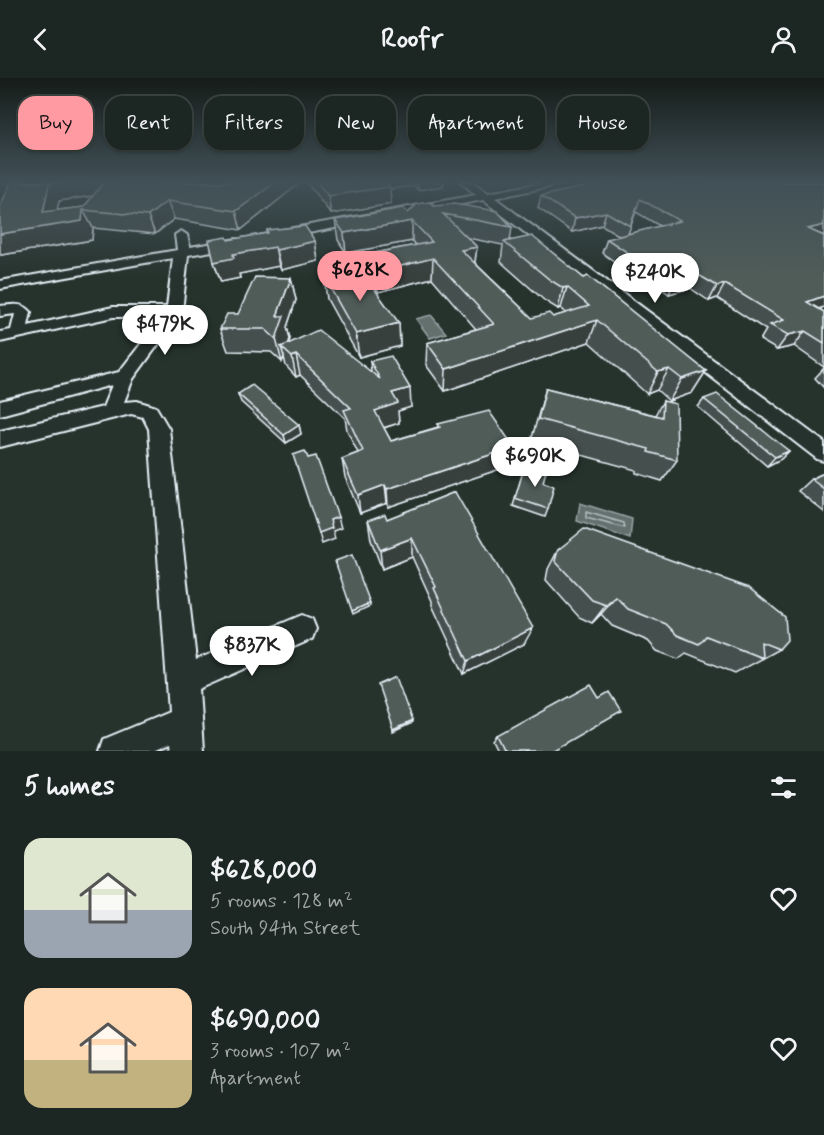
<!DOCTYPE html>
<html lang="en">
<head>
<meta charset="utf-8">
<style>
  :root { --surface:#1c2622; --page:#29322f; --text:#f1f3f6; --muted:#a0a5a5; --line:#3a4340; --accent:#ff9aa2 }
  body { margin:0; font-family:Mynerve,sans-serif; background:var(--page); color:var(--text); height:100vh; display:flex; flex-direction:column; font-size:22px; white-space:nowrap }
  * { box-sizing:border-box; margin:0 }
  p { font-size:20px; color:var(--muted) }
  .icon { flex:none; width:33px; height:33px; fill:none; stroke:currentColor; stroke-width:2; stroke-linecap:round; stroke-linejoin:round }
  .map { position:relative; height:673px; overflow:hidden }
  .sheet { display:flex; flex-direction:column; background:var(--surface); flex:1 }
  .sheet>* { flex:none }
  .hud { position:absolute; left:18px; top:18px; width:789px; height:54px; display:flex; gap:12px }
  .price { position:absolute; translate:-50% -51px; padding:0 14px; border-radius:21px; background:#fff; color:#222; font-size:20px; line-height:39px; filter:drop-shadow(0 2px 3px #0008) }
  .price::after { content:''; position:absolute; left:50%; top:36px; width:18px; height:14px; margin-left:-9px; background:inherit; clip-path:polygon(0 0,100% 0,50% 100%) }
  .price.current { background:var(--accent); color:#111 }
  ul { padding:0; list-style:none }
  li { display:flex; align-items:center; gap:18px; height:150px; padding:0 24px }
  li span { display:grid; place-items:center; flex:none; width:168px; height:120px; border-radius:18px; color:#555 }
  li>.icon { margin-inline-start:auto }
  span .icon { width:72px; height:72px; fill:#fffc; stroke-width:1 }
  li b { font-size:26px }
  h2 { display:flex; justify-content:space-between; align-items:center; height:72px; padding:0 24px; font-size:26px }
  .tag { padding:0 21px; border-radius:18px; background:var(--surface); box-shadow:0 2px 4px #0004,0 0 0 2px var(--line); font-size:21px; line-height:54px }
  .tag.current { background:var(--accent); color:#111 }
  header { display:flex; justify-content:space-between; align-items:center; height:78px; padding:0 24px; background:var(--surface); font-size:27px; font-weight:700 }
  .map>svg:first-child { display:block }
</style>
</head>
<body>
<header><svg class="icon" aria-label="back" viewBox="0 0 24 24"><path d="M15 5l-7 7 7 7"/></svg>Roofr<svg class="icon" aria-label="person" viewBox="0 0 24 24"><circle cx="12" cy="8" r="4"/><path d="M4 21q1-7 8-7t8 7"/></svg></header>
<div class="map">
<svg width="824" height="673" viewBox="0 0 824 673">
  <rect width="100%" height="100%" fill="#26332d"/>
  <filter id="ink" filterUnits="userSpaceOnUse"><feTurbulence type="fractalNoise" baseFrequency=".0167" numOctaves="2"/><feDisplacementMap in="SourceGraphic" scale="12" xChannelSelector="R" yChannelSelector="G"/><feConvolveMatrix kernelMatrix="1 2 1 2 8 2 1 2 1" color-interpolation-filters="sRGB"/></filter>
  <g filter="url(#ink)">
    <g fill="#636f6d" stroke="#98a3a5" stroke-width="1.5">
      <path d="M431 237 446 255 430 260 416 241Z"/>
      <path d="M580 425 632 441 630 461 577 443Z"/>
    </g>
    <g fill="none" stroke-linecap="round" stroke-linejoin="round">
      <path stroke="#b3bdc0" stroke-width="1.5" d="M586 434 624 445 625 450 586 440Z"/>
      <g stroke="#e8f1f8" stroke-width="4">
        <g id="minor">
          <path d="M461 104H473L488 115 547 104H571L495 120 824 364V383L817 381 483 122 282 160 276 156 282 152 476 117Z"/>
          <path d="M181 153 187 157 190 169 236 161 242 165 236 169 188 177 182 234 133 301 124 324 137 323 156 329 169 351 196 582 302 537 312 541 316 551 312 561 199 611 203 673H171L170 666 154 673H100L104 661 169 634 149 351 143 339 131 336 0 369V353L103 329 112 307 0 337V323L119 294 162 239H113L0 264V254L11 252 15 236 0 238V228C12 227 23 224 31 234L28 248 113 229H167L173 180 0 211V203L177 172 175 157Z"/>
        </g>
      </g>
      <use href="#minor" fill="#26332d" fill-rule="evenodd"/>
    </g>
    <g fill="#454f4d" stroke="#e8f1f8" stroke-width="1.5" fill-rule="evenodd">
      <path d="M11 104H301L241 152 174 141 155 156 93 150 92 162 1 177ZM93 118 84 129 57 132 59 123Z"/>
      <path d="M306 104H444L443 108 418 112 414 108 390 111 391 126 331 136Z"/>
      <path d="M599 104H824V229L819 231 824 234V289L794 268 777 272 760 262 766 252 717 220 709 223 690 210 669 216 653 205 648 206 602 175 607 161 620 158 602 147 572 154 538 130 541 118 598 106ZM636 134 660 148 628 156Z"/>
      <path d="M434 128 512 149 510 163 584 200 706 293 692 315 669 323 657 312 647 316 589 264 445 313 426 287 427 265 476 251 432 200 378 214 366 197 364 177 416 167 412 163 346 175 338 162 335 142 408 135ZM468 160 503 167 501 184 545 223 558 231 561 230 566 235 553 239 532 240 475 185 477 169Z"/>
      <path d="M267 152 315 163 318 183 281 192 279 188 239 196 240 200 221 204 214 184 228 162 267 155Z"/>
      <path d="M324 199 399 245 400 268 359 279 327 221Z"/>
      <path d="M291 200 296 222 287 249 290 261 288 265 371 294 370 283 411 329 398 333 399 345 384 350 391 363 438 349V346L514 369 509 388 388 429 387 425 360 435 345 399 342 381 358 375 347 352 345 340 300 297 296 299 286 288 284 279 282 284 271 274 228 273 220 251 238 236Z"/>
      <path d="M824 290V310L815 300Z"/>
      <path d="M546 310 655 337 663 323 677 382 662 403 636 395V392L531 363Z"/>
      <path d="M238 316 299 347 301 356 286 365 241 324Z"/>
      <path d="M704 321 789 373 781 381 767 388 698 329Z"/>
      <path d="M525 387 543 404 548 431 545 439 513 428Z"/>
      <path d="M824 395V434L798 413 811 401Z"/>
      <path d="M455 414 524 566 464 596 432 527V523L412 479 382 491 371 462 368 442 387 441Z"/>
      <path d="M558 472 779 571 735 595 686 575 678 581 657 573 648 563 612 548 601 536 592 545 579 539 546 502 548 491Z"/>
      <path d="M498 658 552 673H499L494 663Z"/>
    </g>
    <g fill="#38403e" stroke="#e8f1f8" stroke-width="1.5">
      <path d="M60 104H113L118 114 59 123 54 147 83 132 93 150 92 162 1 177 0 176V156L43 134 49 106Z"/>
      <path d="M276 104H301L241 152 236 133Z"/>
      <path d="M378 104H414V108L390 111 391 126 331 136 328 118Z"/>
      <path d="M418 104H444L443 108 418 112Z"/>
      <path d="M167 123 174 141 155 156 148 138Z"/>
      <path d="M606 134 602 147 572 154 575 140Z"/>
      <path d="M412 143V163L346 175 344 155Z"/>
      <path d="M824 147V158L808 151Z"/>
      <path d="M315 163 318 183 281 192 276 172Z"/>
      <path d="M275 169 279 188 239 196 240 200 221 204 214 184 233 176Z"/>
      <path d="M477 169 474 189 461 172Z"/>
      <path d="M433 180 432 200 378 214 377 194Z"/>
      <path d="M659 191 653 205 648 206 654 192Z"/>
      <path d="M697 196 690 210 669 216 675 202Z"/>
      <path d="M291 200 296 222 287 249 290 261 286 273 281 269 284 279 282 284 276 261 277 238Z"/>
      <path d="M725 206 717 220 709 223 717 208Z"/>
      <path d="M567 209 561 230 558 231 563 210Z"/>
      <path d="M824 218V229L796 239 807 224Z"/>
      <path d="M597 242 589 264 445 313 446 291Z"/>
      <path d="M399 245 400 268 359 279 356 256Z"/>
      <path d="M805 253 794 268 777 272 788 257Z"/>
      <path d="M296 277 300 297 296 299 292 279Z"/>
      <path d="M669 291 657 312 647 316 658 294Z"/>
      <path d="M706 293 692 315 669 323 682 301Z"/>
      <path d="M410 310 411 329 398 333 399 345 376 352 375 333 392 315Z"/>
      <path d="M299 347 301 356 286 365 284 357Z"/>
      <path d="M514 369 509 388 388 429 387 411Z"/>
      <path d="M789 373 781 381 767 388 775 379Z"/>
      <path d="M385 407 387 425 360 435 358 417Z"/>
      <path d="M338 439 341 450 333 453 335 461 322 466 319 455 330 442Z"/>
      <path d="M412 460V479L382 491 380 472Z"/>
      <path d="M616 519 601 536 592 545 606 527Z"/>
      <path d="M370 525V528L353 536 352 533Z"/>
      <path d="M533 550 524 566 464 596 468 583Z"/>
      <path d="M412 643V645L393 654V652Z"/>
    </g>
    <g fill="#505c59" stroke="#e8f1f8" stroke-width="1.5">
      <path d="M11 104H60L49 106 43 134 84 129 104 104H276L236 133 167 123 148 138 83 132 82 143 0 156V129Z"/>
      <path d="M317 104H386L390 109 328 118Z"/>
      <path d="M608 104H824V147L808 151 824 158V218L807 224 824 234V265L805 253 788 257 770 247 784 242 725 206 717 208 697 196 675 202 659 191 654 192 607 161 680 143 640 121 630 148 606 134 575 140 541 118Z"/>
      <path d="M430 124 434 128 454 126 497 133 512 149 443 136 477 169 461 172 532 240 549 235 553 239 589 228 567 209 563 210 550 202 504 164 532 158 584 200 588 198 706 293 682 301 669 291 658 294 597 242 446 291 427 265 494 246 433 180 377 194 364 177 432 164 412 143 344 155 335 142 403 130 408 135 417 126Z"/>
      <path d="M305 148 315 163 276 172 275 169 233 176 234 180 214 184 209 162 227 159 228 162 268 155 267 152Z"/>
      <path d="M360 191 399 245 356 256 324 199Z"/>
      <path d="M255 199 291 200 277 238H284L276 261 265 251H220L227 236H238Z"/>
      <path d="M318 252 380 301 370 283 391 278 410 310 392 315 398 325 375 333 391 363 440 349 438 346 489 333 514 369 387 411 385 407 358 417 342 381 363 373 344 332 351 330 296 277 292 279 281 269Z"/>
      <path d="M252 307 299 347 284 357 238 316Z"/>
      <path d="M546 310 662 339 663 323 676 326 677 382 648 374 649 371 538 341Z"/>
      <path d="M717 316 789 373 775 379 704 321Z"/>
      <path d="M305 373 308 380 316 378 338 439 330 442 332 450 319 455 293 377Z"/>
      <path d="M525 387 546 393 543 404 554 408 548 431 515 420Z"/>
      <path d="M824 395V411L811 401Z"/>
      <path d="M455 414 533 550 468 583 434 510 436 509 412 460 380 472 368 442 385 436 387 441Z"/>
      <path d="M584 451 749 510 785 539 787 562 779 571 761 564 762 580 706 558 699 566 677 557 666 546 628 531 616 519 606 527 592 522 555 483 558 472Z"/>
      <path d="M352 477 370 525 352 533 335 483Z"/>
      <path d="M396 599 412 643 393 652 378 607Z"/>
      <path d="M591 607 599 620 609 614 621 633 551 673H503L505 672 498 658Z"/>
    </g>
  </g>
  <linearGradient id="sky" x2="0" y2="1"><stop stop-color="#151c19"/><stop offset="0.52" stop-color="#415057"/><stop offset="1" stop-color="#415057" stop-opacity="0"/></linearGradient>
  <rect width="824" height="199" fill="url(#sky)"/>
</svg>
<b class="price current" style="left:360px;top:224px">$628K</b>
<b class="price" style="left:655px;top:226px">$240K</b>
<b class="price" style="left:165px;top:278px">$479K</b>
<b class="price" style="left:535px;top:410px">$690K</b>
<b class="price" style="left:252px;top:599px">$837K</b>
<div class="hud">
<a class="tag current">Buy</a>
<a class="tag">Rent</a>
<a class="tag">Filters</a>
<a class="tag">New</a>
<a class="tag">Apartment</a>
<a class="tag">House</a>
</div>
</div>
<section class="sheet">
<h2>5 homes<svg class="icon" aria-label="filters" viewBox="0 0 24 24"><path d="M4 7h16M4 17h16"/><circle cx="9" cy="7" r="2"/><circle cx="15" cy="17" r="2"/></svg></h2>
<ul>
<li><span style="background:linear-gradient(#dfe7d0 60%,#9aa5b1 0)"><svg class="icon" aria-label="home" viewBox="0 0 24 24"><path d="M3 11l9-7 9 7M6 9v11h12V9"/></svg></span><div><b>$628,000</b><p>5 rooms · 128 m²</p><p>South 94th Street</p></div><svg class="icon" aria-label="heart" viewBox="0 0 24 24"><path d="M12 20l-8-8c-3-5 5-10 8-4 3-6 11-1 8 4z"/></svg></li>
<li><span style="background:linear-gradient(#ffd9b3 60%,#c2b280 0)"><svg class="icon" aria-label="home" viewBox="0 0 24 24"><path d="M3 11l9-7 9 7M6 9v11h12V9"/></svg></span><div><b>$690,000</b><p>3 rooms · 107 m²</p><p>Apartment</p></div><svg class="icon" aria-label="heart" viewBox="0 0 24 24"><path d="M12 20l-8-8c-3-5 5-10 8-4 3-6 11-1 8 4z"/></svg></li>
</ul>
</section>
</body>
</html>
